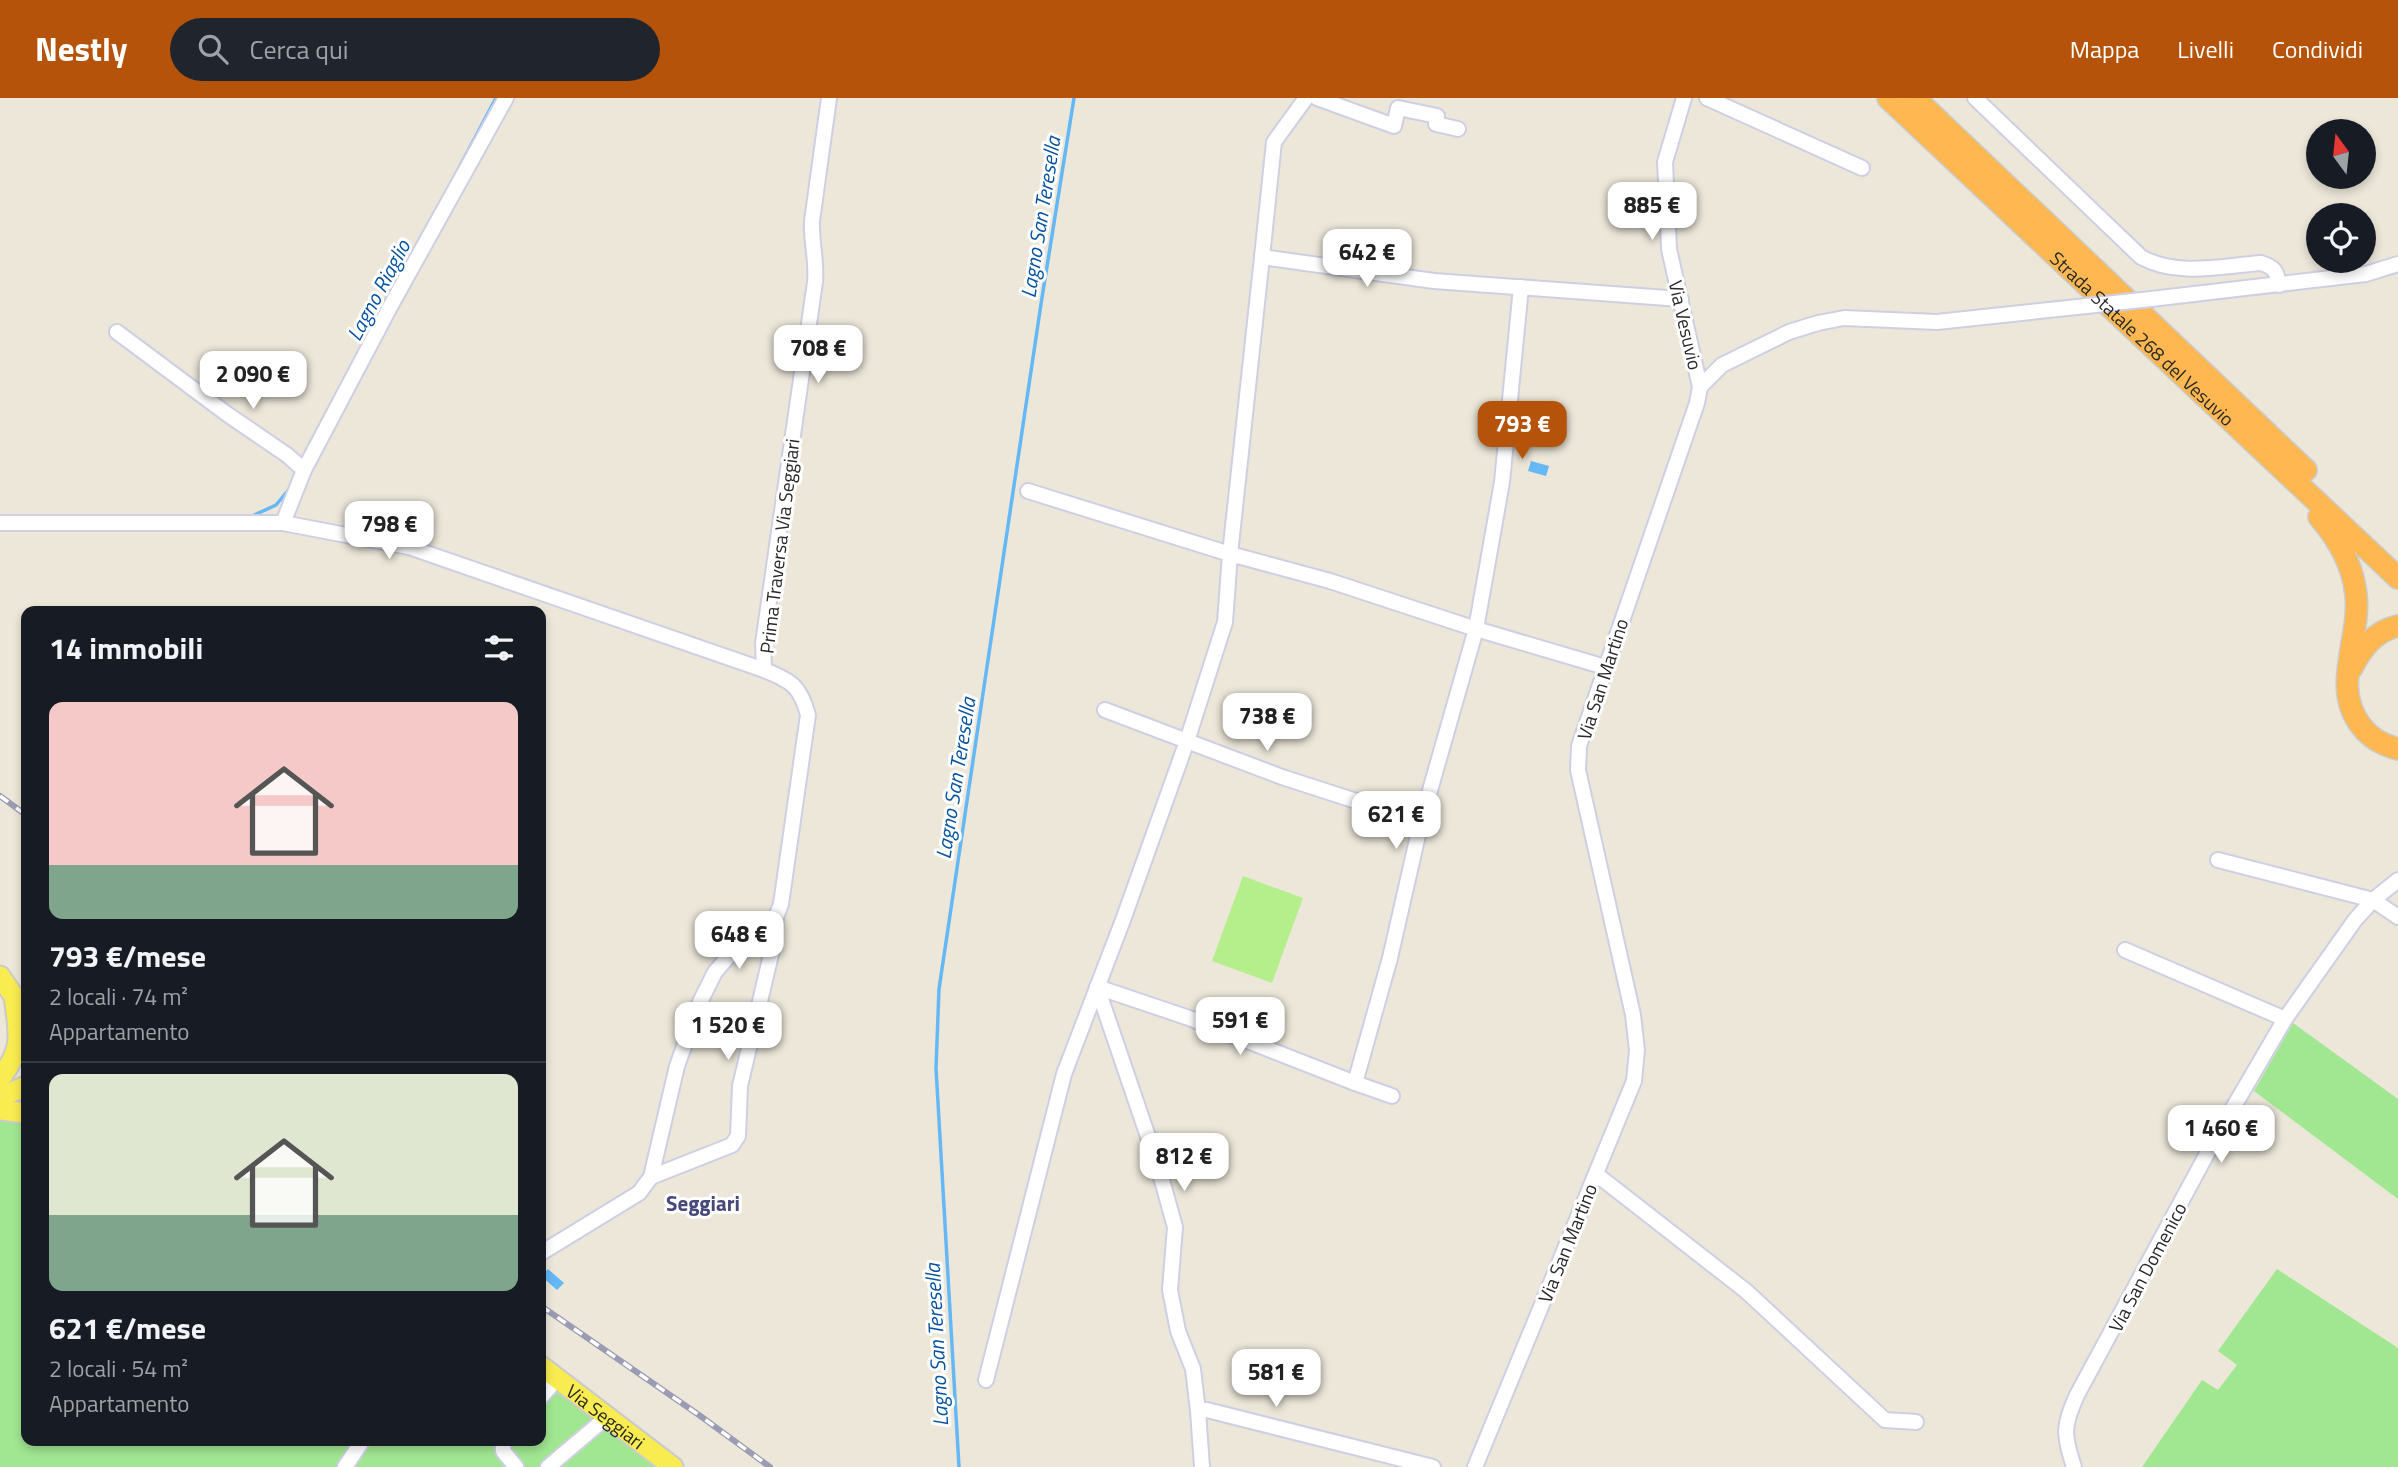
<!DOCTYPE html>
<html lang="it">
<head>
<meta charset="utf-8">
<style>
  :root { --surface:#171b24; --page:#20242c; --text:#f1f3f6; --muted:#9ea1a6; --line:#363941; --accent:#b45309 }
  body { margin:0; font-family:"Titillium Web",sans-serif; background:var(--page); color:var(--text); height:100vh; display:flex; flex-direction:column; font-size:26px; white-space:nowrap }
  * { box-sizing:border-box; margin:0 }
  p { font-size:23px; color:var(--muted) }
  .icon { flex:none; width:38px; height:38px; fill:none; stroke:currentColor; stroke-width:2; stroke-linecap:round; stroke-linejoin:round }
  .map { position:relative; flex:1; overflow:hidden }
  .details { position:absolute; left:21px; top:508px; width:525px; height:840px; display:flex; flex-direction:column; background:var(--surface); border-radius:14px; box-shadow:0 4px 10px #0003 }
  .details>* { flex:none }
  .needle { width:46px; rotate:345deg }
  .tools { position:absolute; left:2306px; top:21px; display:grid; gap:14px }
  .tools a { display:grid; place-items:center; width:70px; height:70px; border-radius:50%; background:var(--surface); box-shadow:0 4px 10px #0003; font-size:35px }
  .price { position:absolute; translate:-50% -60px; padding:0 16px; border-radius:14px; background:#fff; color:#222; font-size:23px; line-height:46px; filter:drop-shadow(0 2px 4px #0008) }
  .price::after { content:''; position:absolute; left:50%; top:42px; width:21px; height:16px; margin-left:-10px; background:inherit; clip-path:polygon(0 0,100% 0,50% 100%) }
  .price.on { background:var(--accent); color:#fff }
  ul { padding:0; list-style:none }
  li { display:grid; align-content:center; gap:14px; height:371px; padding:0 28px }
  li+li { border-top:2px solid var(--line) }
  li span { display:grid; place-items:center; height:217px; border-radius:14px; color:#555 }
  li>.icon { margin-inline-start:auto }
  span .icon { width:126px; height:126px; fill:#fffc; stroke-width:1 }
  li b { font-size:30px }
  h2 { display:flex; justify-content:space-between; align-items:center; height:84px; padding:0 28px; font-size:30px }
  header { display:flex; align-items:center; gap:42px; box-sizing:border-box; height:98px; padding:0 35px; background:var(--accent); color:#fff }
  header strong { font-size:33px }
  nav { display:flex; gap:38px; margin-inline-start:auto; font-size:24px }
  .search { width:490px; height:63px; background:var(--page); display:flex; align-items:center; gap:18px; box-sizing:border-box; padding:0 24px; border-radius:38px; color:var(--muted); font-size:26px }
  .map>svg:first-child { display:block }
</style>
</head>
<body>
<header>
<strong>Nestly</strong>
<div class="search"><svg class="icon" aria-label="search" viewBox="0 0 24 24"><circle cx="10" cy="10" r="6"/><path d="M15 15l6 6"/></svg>Cerca qui</div>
<nav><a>Mappa</a><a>Livelli</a><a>Condividi</a></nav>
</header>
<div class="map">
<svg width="2398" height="1369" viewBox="0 0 2398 1369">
  <rect width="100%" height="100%" fill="#ece7d9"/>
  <g fill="#a1e791">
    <path d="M2293 925 2398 1001V1101L2254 993Z"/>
    <path d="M0 1009 26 1012V1342H541V1256L564 1279 684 1369H0Z"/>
    <path d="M2277 1171 2398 1250V1369H2142L2202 1282 2218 1292 2237 1267 2218 1253Z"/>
  </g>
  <path fill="#b5ef8c" d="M1243 778 1303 800 1272 885 1212 863Z"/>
  <g fill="#64b8f6">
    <path d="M1531 363 1549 368 1546 378 1528 373Z"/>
    <path d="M548 1171 564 1185 557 1192 541 1178Z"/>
  </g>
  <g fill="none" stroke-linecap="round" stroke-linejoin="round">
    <g stroke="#64b8f6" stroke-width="3.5">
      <path d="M451 85 496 0"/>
      <path d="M250 419 276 407 291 389"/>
      <path d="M959 1369 936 970 939 891 1041 206 1074 0"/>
    </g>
    <g stroke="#cecfe3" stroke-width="18">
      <g id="minor">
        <path d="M1306 0 1274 44 1262 159 1434 183 1681 201"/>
        <path d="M1317 0 1394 28 1398 10 1437 18 1436 26 1458 31"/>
        <path d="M1684 0 1665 64 1669 151 1700 289"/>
        <path d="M1707 0 1862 70"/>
        <path d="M1975 0 2141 159C2176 179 2222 168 2261 165 2274 169 2277 173 2279 187"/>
        <path d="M2151 201 2366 176 2398 166"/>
        <path d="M117 234 227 316 287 357 304 372 283 425"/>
        <path d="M304 372 390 209 506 0"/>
        <path d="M1028 393 1230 456 1330 483 1476 531 1605 569"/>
        <path d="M0 425H283L409 449 764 572C792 583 800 588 808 617L781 806 776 819 729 858 715 874 700 904 677 968 651 1079 639 1095 541 1155"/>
        <path d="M764 572 763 545 815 184C817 162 811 144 812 123L829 0"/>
        <path d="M1105 612 1282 679 1421 724"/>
        <path d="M2218 762 2373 802 2398 819"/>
        <path d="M2125 852 2285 921"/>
        <path d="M1097 889 1158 1068 1175 1129 1170 1192 1178 1233 1193 1271 1198 1313"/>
        <path d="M1097 889 1189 920 1355 985 1392 998"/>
        <path d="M1355 985 1390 860 1421 724 1476 531 1502 384 1521 189"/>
        <path d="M1596 1076 1746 1193 1885 1322 1916 1324"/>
        <path d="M651 1079 732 1047 738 1038 740 988 774 844 776 819"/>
        <path d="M986 1282 1064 976 1123 822 1187 643 1225 524 1230 456 1262 159"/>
        <path d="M541 1299 557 1281"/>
        <path d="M503 1342V1353L516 1369"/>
        <path d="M345 1369 363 1342"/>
        <path d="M548 1369 607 1319"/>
        <path d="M1202 1369 1198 1313 1207 1312 1433 1369"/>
        <path d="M1475 1369 1634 983 1637 952 1633 917 1578 672 1579 648 1697 305 1700 289 1722 267 1789 234 1818 225 1844 220 1937 224 2077 209"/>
        <path d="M2074 1369C2063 1336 2063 1328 2077 1297L2216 1039 2285 921 2355 822 2373 802 2398 782"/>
      </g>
    </g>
    <g stroke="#cbcbcb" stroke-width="23">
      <g id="major">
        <path d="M0 878 22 910"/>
        <path d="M0 981C24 949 19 937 14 899"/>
        <path d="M0 999 26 988"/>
        <path d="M0 1012 26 1015"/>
        <path id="s1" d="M541 1268 673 1369"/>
      </g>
    </g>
    <g stroke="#cbcbcb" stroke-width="24">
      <g id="highway">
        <path id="s2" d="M1888 0 2398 480"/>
        <path d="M1915 0 2306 372"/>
        <path d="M2319 419C2338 441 2353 467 2356 497 2361 541 2330 590 2362 629 2371 641 2383 647 2398 651"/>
        <path d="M2352 570C2362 550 2375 533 2398 528"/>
      </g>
    </g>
    <use href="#minor" stroke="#fff" stroke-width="14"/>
    <use href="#major" stroke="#f9ec50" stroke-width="19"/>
    <use href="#highway" stroke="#ffb751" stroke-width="21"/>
    <g stroke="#9c9bb4" stroke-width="6">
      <g id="rail">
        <path d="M0 698 26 717"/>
        <path d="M541 1208 699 1317 770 1369"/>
      </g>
    </g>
    <use href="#rail" stroke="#fff" stroke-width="3.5" stroke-dasharray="10" stroke-linecap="butt"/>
    <g stroke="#cecfe3" stroke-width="18" stroke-linecap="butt">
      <path id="minor-bridge" d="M2077 209 2151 201"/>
    </g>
    <use href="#minor-bridge" stroke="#fff" stroke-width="14"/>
  </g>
  <g text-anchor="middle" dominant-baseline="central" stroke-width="6" stroke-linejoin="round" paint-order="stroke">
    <g font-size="19" fill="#282828" stroke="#fff">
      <text transform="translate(1686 227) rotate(77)">Via Vesuvio</text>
      <text stroke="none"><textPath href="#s2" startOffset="350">Strada Statale 268 del Vesuvio</textPath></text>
      <text transform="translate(779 448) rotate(-83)">Prima Traversa Via Seggiari</text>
      <text transform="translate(1602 581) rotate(-72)">Via San Martino</text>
      <text transform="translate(1567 1145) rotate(-68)">Via San Martino</text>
      <text transform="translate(2147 1169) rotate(-62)">Via San Domenico</text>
      <text stroke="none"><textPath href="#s1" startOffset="82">Via Seggiari</textPath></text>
    </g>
    <g font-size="21" font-style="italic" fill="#0552a0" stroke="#fff">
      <text transform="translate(1040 119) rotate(-81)">Lagno San Teresella</text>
      <text transform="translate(378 192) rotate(-62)">Lagno Riaglio</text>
      <text transform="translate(955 680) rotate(-81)">Lagno San Teresella</text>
      <text transform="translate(936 1247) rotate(-93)">Lagno San Teresella</text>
    </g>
    <g font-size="21" font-weight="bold" fill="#46477b" stroke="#fff">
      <text x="703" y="1105">Seggiari</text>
    </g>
  </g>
</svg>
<div class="tools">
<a><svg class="needle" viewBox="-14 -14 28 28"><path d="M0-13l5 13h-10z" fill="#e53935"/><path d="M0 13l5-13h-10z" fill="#9ea1a6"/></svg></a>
<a><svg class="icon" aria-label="locate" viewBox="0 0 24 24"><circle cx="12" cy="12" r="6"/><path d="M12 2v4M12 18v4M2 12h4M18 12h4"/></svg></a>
</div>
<b class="price" style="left:1652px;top:144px">885 €</b>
<b class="price" style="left:1367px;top:191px">642 €</b>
<b class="price" style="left:818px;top:287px">708 €</b>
<b class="price" style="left:253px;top:313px">2 090 €</b>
<b class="price on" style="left:1522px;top:363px">793 €</b>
<b class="price" style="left:389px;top:463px">798 €</b>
<b class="price" style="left:1267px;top:655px">738 €</b>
<b class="price" style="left:1396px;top:753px">621 €</b>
<b class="price" style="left:739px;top:873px">648 €</b>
<b class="price" style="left:1240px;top:959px">591 €</b>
<b class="price" style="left:728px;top:964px">1 520 €</b>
<b class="price" style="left:2221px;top:1067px">1 460 €</b>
<b class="price" style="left:1184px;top:1095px">812 €</b>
<b class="price" style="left:1276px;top:1311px">581 €</b>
<section class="details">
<h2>14 immobili<svg class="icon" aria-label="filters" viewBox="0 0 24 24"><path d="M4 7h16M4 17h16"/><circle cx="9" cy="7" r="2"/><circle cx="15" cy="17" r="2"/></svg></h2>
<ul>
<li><span style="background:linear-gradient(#f6c9c9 75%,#7fa58c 0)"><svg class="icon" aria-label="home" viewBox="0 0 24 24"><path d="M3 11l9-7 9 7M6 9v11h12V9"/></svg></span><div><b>793 €/mese</b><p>2 locali · 74 m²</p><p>Appartamento</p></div></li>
<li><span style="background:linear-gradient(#dfe7d0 65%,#7fa58c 0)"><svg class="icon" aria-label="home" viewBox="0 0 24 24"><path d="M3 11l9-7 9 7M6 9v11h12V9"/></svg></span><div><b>621 €/mese</b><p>2 locali · 54 m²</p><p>Appartamento</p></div></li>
</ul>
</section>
</div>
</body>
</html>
